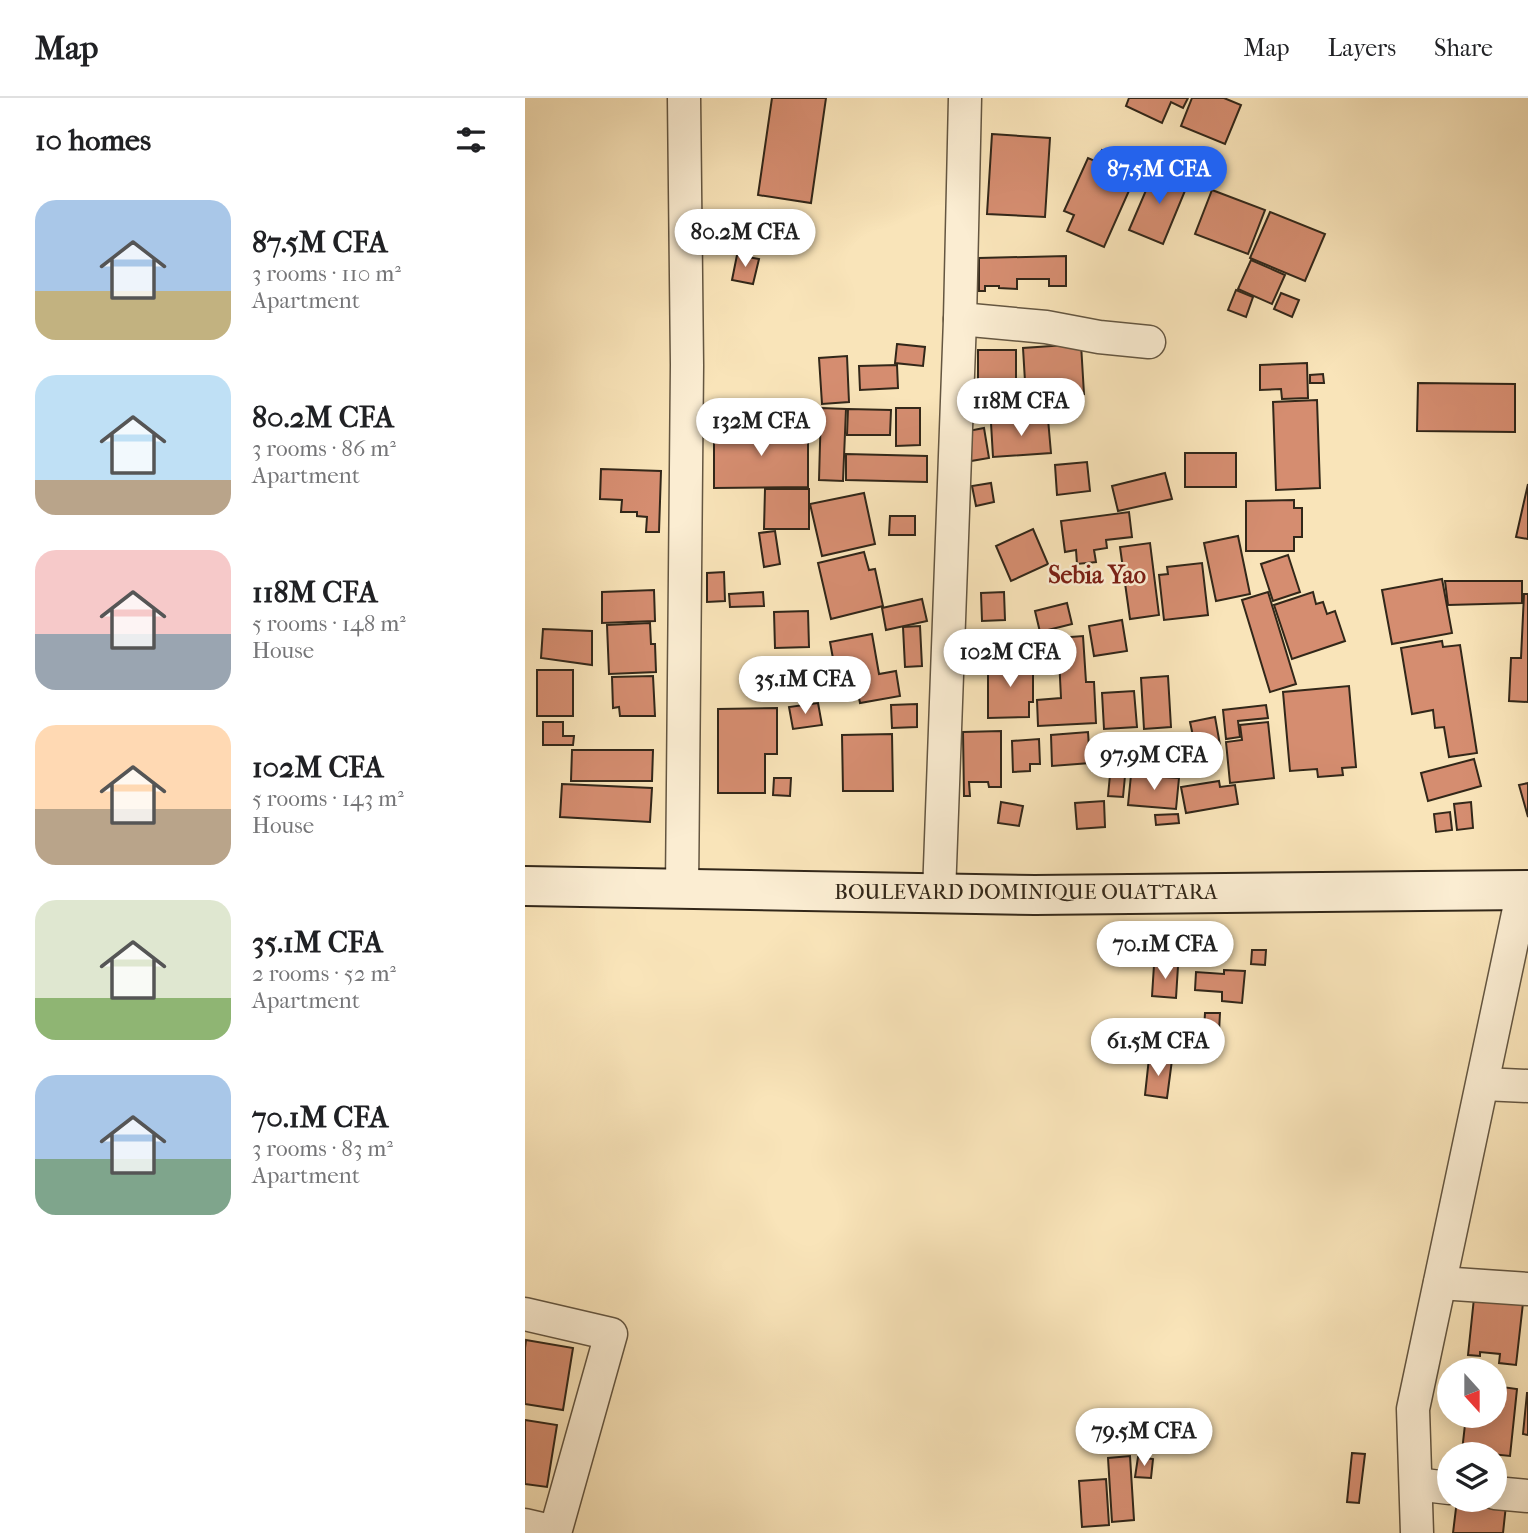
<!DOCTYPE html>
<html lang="en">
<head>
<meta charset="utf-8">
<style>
  :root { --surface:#fff; --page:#f2f2f2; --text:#202124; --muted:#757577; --line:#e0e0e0; --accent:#2563eb }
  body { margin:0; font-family:"IM FELL French Canon",serif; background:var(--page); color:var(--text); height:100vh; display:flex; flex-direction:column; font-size:26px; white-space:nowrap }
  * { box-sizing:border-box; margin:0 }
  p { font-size:23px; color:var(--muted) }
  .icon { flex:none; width:38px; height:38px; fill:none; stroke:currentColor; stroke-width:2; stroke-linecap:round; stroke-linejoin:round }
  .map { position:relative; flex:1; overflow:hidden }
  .details { display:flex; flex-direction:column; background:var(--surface); width:525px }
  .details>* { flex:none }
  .needle { width:46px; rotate:159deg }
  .buttons { position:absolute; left:912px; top:1260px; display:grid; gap:14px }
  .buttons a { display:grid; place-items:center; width:70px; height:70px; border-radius:50%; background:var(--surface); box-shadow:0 4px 18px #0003; font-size:35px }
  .price { position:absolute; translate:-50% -60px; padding:0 16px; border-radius:24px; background:#fff; color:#222; font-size:23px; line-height:46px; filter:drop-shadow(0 2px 4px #0008) }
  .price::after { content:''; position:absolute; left:50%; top:42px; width:21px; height:16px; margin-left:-10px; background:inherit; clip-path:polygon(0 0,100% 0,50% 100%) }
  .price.current { background:var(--accent); color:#fff }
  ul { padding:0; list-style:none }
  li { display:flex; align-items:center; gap:21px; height:175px; padding:0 35px }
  li span { display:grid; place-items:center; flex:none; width:196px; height:140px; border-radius:21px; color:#555 }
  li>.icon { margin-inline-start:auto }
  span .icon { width:84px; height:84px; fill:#fffc; stroke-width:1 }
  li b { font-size:30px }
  h2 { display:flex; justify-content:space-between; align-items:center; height:84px; padding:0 35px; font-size:30px }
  header { display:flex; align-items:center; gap:42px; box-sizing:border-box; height:98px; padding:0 35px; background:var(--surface); border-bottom:2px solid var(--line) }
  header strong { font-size:33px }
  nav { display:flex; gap:38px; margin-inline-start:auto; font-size:24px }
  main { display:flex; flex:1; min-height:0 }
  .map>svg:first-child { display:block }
</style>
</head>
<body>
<header>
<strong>Map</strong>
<nav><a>Map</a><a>Layers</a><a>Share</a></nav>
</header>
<main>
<section class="details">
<h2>10 homes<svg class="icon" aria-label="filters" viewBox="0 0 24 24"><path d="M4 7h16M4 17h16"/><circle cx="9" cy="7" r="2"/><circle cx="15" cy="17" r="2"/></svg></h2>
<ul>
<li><span style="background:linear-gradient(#a9c7e8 65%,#c2b280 0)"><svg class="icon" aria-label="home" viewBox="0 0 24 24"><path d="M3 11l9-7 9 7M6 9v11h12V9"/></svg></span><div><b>87.5M CFA</b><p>3 rooms · 110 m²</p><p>Apartment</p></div></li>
<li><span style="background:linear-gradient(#bfe0f5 75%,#b9a48a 0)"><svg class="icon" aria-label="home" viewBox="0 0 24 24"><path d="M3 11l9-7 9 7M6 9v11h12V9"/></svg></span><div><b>80.2M CFA</b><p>3 rooms · 86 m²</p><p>Apartment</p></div></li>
<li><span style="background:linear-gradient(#f6c9c9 60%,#9aa5b1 0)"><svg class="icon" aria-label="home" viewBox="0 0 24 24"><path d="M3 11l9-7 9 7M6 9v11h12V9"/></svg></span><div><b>118M CFA</b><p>5 rooms · 148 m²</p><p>House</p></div></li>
<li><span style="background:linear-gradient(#ffd9b3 60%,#b9a48a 0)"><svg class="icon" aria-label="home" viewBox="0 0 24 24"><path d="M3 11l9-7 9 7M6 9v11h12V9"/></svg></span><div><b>102M CFA</b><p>5 rooms · 143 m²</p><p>House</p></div></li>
<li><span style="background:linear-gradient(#dfe7d0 70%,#8fb573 0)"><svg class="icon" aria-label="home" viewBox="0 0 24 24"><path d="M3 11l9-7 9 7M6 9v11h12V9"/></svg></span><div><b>35.1M CFA</b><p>2 rooms · 52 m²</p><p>Apartment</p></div></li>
<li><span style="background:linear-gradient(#a9c7e8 60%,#7fa58c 0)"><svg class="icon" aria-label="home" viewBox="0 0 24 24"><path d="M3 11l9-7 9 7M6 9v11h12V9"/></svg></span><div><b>70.1M CFA</b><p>3 rooms · 83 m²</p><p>Apartment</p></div></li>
</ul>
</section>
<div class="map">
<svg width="1003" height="1435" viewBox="0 0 1003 1435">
  <rect width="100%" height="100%" fill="#f9e4b9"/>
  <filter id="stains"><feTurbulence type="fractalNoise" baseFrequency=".00286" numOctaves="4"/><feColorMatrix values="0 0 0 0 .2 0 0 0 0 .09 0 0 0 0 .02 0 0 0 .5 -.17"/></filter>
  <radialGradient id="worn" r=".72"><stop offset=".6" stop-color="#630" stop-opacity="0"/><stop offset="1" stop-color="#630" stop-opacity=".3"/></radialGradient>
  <g fill="#d58d70" stroke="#322719" stroke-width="2">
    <path d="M247 0H301L286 105 233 97Z"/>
    <path d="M604 0H663L658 10 646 4 637 25 601 8Z"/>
    <path d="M667 0H699L716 7 700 46 656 28Z"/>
    <path d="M467 36 525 40 520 119 462 116Z"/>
    <path d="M577 52 615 68 579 149 542 133 549 117 539 113 563 60 572 64Z"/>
    <path d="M631 69 664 83 638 146 604 132Z"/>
    <path d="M687 92 740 112 723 156 670 136Z"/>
    <path d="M745 114 800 136 780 183 725 160Z"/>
    <path d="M212 157 234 161 228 186 207 182Z"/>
    <path d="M541 158V188H524V181H492V191L474 190V188H460V193H454V160Z"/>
    <path d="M726 162 760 177 747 206 713 191Z"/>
    <path d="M711 192 728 199 721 219 703 212Z"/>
    <path d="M756 195 774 202 767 219 749 211Z"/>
    <path d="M372 246 400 249 398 268 370 265Z"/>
    <path d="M556 246 559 296 501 300 498 250Z"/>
    <rect x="453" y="252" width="38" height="53"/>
    <path d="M322 258 324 304 297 306 294 260Z"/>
    <path d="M782 265 783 300 757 301 756 291 735 292V267Z"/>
    <path d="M372 267 373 290 335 292 334 268Z"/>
    <path d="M798 276 799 285H785V277Z"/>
    <path d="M893 285 990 286V334L892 333Z"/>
    <path d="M792 302 795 390 751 392 748 304Z"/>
    <path d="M296 310 321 311 318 383 294 382Z"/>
    <path d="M371 310H395V347L371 348Z"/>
    <path d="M323 311 366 312 365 337H322Z"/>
    <path d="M523 321 526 355 468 359 466 325Z"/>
    <path d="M283 330V389L189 390V331Z"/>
    <path d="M459 330 464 360 446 363 443 333Z"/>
    <rect x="660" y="355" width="51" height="34"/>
    <path d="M321 356 402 358V384L321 382Z"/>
    <path d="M562 364 565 393 532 397 530 367Z"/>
    <path d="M76 371 136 373 134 434H121L122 419 112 418V414H96L97 402 75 401Z"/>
    <path d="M640 375 647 401 593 413 587 388Z"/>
    <path d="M466 385 469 404 451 408 447 388Z"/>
    <path d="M1003 386V441L991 439Z"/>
    <path d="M240 391H284V431H239Z"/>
    <path d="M339 395 350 446 297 458 285 406Z"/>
    <path d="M769 402V410H777V439H769V453H721V403Z"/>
    <path d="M604 414 607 439 581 442 582 450 569 452 571 464 552 466 551 452 540 454 536 423Z"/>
    <path d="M365 418H390V437H364Z"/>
    <path d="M508 431 523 466 486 483 471 448Z"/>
    <path d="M250 433 255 466 239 469 234 435Z"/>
    <path d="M713 438 725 496 691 503 679 445Z"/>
    <path d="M625 445 634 517 605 521 595 449Z"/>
    <path d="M339 454 344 472 350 471 358 508 306 521 293 465Z"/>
    <path d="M763 457 775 494 748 503 736 466Z"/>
    <path d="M677 465 683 517 639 522 634 477 643 476 642 469Z"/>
    <path d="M199 474 200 503 182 504V475Z"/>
    <path d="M917 481 927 535 867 546 857 492Z"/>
    <path d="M920 483H997V505L923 507Z"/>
    <path d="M129 492 130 523 77 525V494Z"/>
    <path d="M238 494 239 508 205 509 204 496Z"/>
    <path d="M479 494 480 522 457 523 456 495Z"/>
    <path d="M743 494 771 586 745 594 717 502Z"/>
    <path d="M788 494 791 506 798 504 802 516 810 513 820 543 767 561 749 507Z"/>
    <path d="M999 496H1003V604L984 603 986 560H996Z"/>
    <path d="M397 501 402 523 361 532 357 510Z"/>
    <path d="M542 505 547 526 515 534 510 513Z"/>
    <path d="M283 513 284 549 250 550 249 514Z"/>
    <path d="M597 522 602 553 569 558 564 528Z"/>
    <path d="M125 525 126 546H130L131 574 84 576 82 527Z"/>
    <path d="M395 528 397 568 380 569 378 529Z"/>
    <path d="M18 531 67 533V567L16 560Z"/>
    <path d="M347 536 354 576 371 573 375 598 335 605 333 595 315 599 305 544Z"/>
    <path d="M558 538 561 584H569L571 625 513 628 512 602 536 600 533 540Z"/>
    <path d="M917 543 918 549 935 547 952 655 924 659 919 629 910 630 908 612 887 616 876 550Z"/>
    <path d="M508 563V604H504V619L463 620V564Z"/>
    <rect x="12" y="572" width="36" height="46"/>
    <path d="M128 578 130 618H95L94 609 88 610 87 579Z"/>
    <path d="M643 578 646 629 619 631 616 580Z"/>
    <path d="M824 588 831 669 817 670 818 677 793 679 792 671 765 673 758 594Z"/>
    <path d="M609 593 612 629 579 631 577 595Z"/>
    <path d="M293 605 297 627 268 631 264 609Z"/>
    <path d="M392 606V629L367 630 366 607Z"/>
    <path d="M741 607 743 620 713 623 715 639 701 641 698 612Z"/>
    <path d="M252 610V656H240V695H193V611Z"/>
    <path d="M690 619 695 647 671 652 665 624Z"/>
    <path d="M18 624H38V638H49L48 647H18Z"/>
    <path d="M743 624 749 680 705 685 701 644 717 642 715 627Z"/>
    <path d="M476 633V689H464L463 684H444L445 698H439L438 634Z"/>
    <path d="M563 634 565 665 527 668 526 637Z"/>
    <path d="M367 636 368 693H318L317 637Z"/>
    <path d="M650 637 651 663 612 666 611 639Z"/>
    <path d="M514 641 515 666H505V673L488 674 487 643Z"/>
    <path d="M47 652H128L127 683H46Z"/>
    <path d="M949 661 956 688 903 703 896 675Z"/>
    <path d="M585 677 600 678 598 699 583 698Z"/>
    <path d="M606 677 654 680 651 711 603 707Z"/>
    <path d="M249 680H266L265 698 248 697Z"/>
    <path d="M694 683 695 689 710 687 713 706 661 715 656 689Z"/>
    <path d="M1003 685V719L994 687Z"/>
    <path d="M37 686 127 690 125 724 35 719Z"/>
    <path d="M579 703 580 729 552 731 550 705Z"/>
    <path d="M476 704 498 708 494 728 473 725Z"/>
    <path d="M946 704 948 730 932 732 929 706Z"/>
    <path d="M925 714 927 732 911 734 909 716Z"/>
    <path d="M653 716 654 725 631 727 630 717Z"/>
    <path d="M677 838 689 839 687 866H675Z"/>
    <path d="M727 852H741L740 867 726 866Z"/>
    <path d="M629 867 653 868 651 900 627 898Z"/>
    <path d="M699 872 720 873 717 905 697 903V894L670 892 671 874 699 876Z"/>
    <path d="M680 915H695L694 934 679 933Z"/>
    <path d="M661 921 673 922 672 940 660 939Z"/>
    <path d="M627 937 657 941 655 959 624 955Z"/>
    <path d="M624 960 647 962 642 1000 620 997Z"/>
    <path d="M949 1200 998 1205 991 1267 974 1265 975 1256 955 1254V1258L943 1257Z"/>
    <path d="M1 1242 48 1250 38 1312 0 1306V1250Z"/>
    <path d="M977 1289 992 1291 985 1358 937 1353 941 1318H970V1293H976Z"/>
    <path d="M1002 1295H1003V1337L998 1336Z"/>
    <path d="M0 1322 32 1327 22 1389 0 1386Z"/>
    <path d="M827 1355 840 1356 834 1405 822 1404Z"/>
    <path d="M605 1358 609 1422 587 1424 583 1360Z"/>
    <path d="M613 1359 628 1361 626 1380 610 1379Z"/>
    <path d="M581 1381 584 1427 557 1429 554 1383Z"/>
    <path d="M932 1402 981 1407 978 1435H928Z"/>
  </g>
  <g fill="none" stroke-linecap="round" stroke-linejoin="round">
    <g stroke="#645641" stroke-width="35">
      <g id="street">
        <path d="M435 221 521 229 574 239 624 244"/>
        <path d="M157 791 162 267 159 0"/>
        <path d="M414 796 435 221 440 0"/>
        <path d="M958 986 1003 988"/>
        <path d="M915 1185 1003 1191"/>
        <path d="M0 1216 86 1236 30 1435"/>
        <path d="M891 1386 924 1390"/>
        <path d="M970 1395 1003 1398"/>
        <path d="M0 1427 30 1434"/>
        <path d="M892 1435 888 1311 998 792"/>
      </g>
    </g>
    <g stroke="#322719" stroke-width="42">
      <path id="secondary" d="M0 788 510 797 1003 792"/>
    </g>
    <use href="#street" stroke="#fbedd2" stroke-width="32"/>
    <use href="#secondary" stroke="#fbedd2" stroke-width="38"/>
  </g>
  <g text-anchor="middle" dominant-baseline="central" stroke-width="5" stroke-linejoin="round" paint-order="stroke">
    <g font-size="21" fill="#322719" stroke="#fbedd2">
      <text x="501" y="794">BOULEVARD DOMINIQUE OUATTARA</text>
    </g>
    <g font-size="24" font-weight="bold" fill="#7a1f14" stroke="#fbedd2">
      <text x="572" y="477">Sebia Yao</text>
    </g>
  </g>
  <rect width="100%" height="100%" filter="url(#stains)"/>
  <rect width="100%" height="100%" fill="url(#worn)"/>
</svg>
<div class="buttons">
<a><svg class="needle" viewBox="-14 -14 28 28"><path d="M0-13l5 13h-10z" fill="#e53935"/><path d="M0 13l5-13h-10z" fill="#757577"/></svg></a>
<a><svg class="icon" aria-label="layers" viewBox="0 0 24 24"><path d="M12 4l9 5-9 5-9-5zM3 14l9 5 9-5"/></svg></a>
</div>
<b class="price current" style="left:634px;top:108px">87.5M CFA</b>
<b class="price" style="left:220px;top:171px">80.2M CFA</b>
<b class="price" style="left:496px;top:340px">118M CFA</b>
<b class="price" style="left:236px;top:360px">132M CFA</b>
<b class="price" style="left:485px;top:591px">102M CFA</b>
<b class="price" style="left:280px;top:618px">35.1M CFA</b>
<b class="price" style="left:629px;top:694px">97.9M CFA</b>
<b class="price" style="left:640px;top:883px">70.1M CFA</b>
<b class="price" style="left:633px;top:980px">61.5M CFA</b>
<b class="price" style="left:619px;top:1370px">79.5M CFA</b>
</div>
</main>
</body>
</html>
